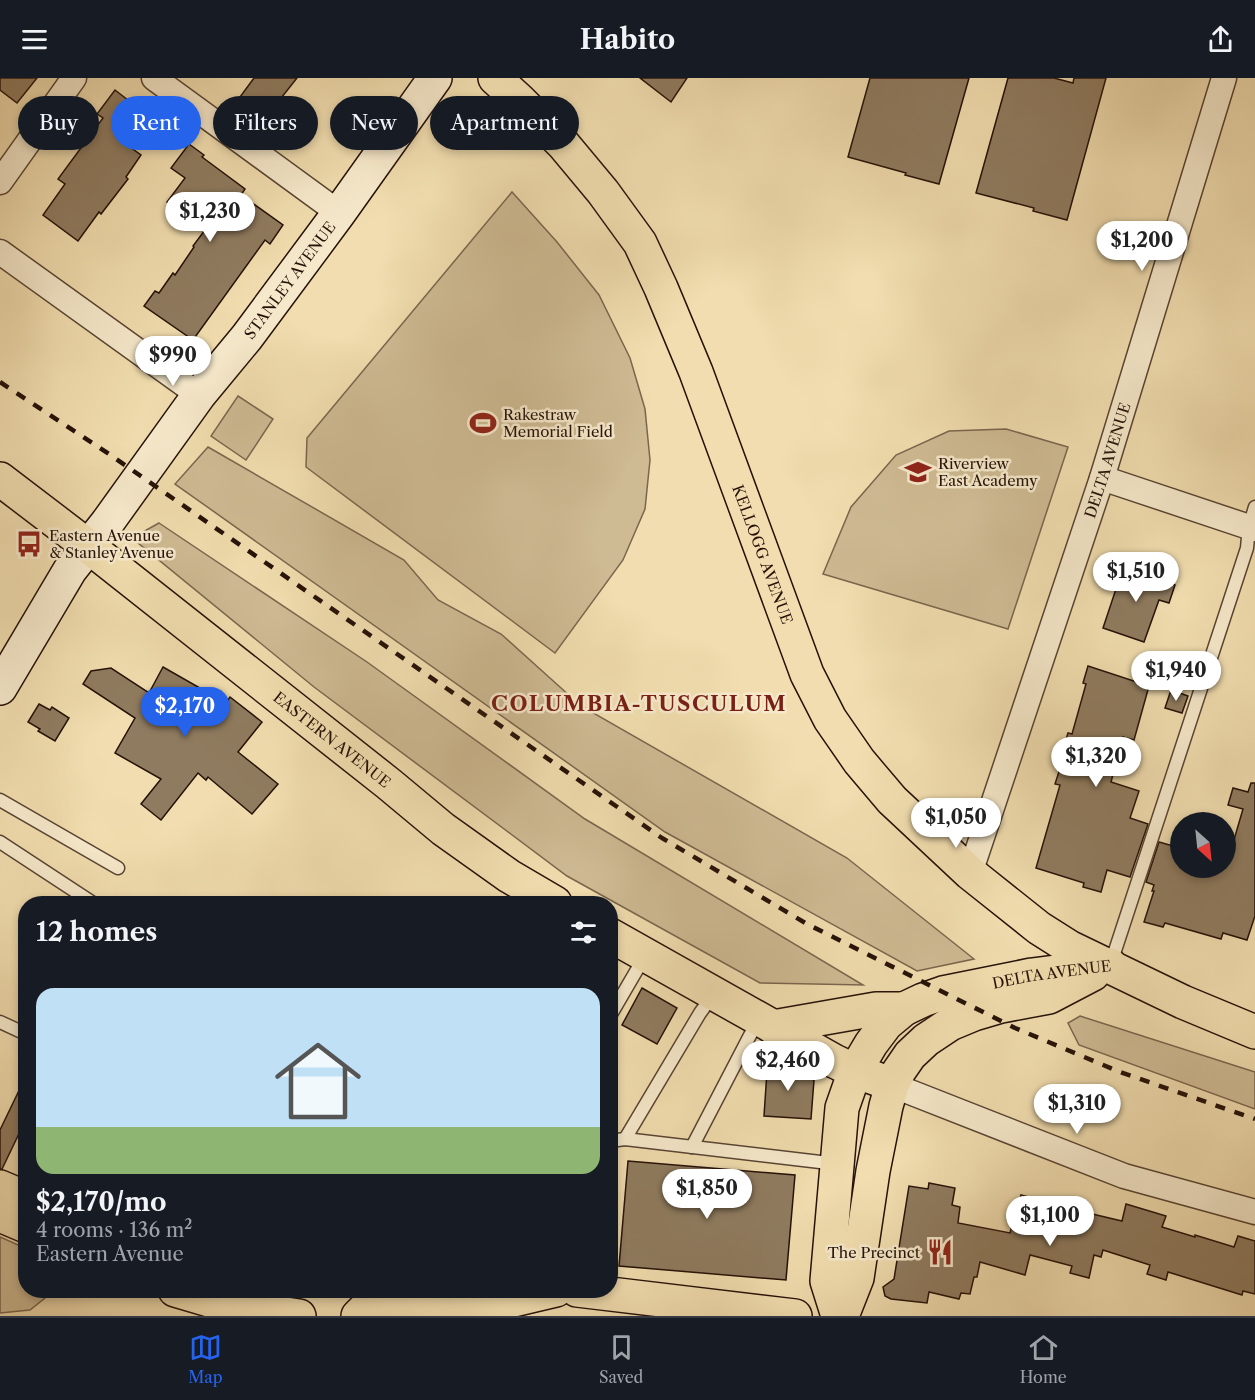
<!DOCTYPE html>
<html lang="en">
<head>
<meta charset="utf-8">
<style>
  :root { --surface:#171b24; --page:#242831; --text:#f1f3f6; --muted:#9ea1a6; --line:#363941; --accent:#2563eb }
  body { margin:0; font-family:"Libre Caslon Text",serif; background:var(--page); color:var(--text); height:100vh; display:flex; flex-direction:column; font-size:22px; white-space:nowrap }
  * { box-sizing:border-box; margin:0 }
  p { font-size:20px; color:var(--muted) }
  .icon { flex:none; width:33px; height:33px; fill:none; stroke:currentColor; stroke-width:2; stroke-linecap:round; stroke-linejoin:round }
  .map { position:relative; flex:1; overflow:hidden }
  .panel { position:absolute; left:18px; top:818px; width:600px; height:402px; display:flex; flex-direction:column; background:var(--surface); border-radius:24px; box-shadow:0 3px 9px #0003 }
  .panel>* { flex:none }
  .guide { position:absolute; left:18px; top:18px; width:600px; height:54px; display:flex; gap:12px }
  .needle { width:39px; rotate:153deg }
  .tools { position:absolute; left:1170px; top:734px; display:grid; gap:12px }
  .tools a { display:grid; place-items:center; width:66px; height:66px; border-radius:50%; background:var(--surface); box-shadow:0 3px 9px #0003; font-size:30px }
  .price { position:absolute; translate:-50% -51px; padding:0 14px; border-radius:21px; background:#fff; color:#222; font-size:20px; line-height:39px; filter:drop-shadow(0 2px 3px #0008) }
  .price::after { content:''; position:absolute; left:50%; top:36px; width:18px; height:14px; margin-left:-9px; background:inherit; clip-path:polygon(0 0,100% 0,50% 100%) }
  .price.selected { background:var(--accent); color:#fff }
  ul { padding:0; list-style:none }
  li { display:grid; align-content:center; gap:12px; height:318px; padding:0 18px }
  li span { display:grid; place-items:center; height:186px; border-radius:18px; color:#555 }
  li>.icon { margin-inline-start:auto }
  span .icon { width:108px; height:108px; fill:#fffc; stroke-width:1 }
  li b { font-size:26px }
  h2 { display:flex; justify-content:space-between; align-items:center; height:72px; padding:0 18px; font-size:26px }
  .tag { padding:0 21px; border-radius:27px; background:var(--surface); box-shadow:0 3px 9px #0003; font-size:21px; line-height:54px }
  .tag.selected { background:var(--accent); color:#fff }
  header { display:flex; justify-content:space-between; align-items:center; height:78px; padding:0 18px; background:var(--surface); font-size:27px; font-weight:700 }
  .tabs { display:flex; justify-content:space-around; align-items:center; height:84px; border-top:2px solid var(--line); background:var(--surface); font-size:16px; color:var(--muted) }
  .tabs a { display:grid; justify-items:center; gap:3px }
  .tabs .selected { color:var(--accent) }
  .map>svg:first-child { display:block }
</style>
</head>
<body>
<header><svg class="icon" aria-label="menu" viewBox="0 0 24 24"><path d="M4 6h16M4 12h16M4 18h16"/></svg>Habito<svg class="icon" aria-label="share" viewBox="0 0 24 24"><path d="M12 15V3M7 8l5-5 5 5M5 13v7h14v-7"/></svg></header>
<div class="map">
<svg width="1255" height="1238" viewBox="0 0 1255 1238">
  <rect width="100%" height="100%" fill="#f1ddaf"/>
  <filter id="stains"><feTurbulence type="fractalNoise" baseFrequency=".00333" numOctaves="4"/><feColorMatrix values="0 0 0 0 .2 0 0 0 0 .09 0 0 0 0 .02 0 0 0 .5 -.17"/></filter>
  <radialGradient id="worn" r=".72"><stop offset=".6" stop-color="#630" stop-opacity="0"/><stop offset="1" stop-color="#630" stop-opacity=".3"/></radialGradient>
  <g fill="#ceba93" stroke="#7a664e" stroke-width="1.5">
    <path d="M512 114 557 164 599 217 630 280 645 331 650 382 645 431 623 482 555 575 306 389 307 360Z"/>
    <path d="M238 318 273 341 246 382 211 358Z"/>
    <path d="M1006 351 1068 369 1008 551 823 496 851 429 896 377 949 353Z"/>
    <path d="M208 369 404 482 438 522 501 556 581 628 847 780 974 881 917 893 665 754 175 406Z"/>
    <path d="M159 445 367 584 585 741 863 907 760 905 567 798 314 609 132 460Z"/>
    <path d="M1080 938 1255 994V1031L1079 967 1068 945Z"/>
    <path d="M0 1159 25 1170 26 1212H55L30 1232 0 1235Z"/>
  </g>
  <g fill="#8f7b5f" stroke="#251108" stroke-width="1.5">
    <path d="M0 0H37L17 25 0 12Z"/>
    <path d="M254 0H297L274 29 266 23 256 37 237 23Z"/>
    <path d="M640 0H687L671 24Z"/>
    <path d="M870 0H969L939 106 905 97 906 95 848 79Z"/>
    <path d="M1008 0H1054L1073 5 1074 0H1106L1067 142 1033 133 1034 130 976 115Z"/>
    <path d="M115 12 151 40 130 69 141 77 126 99 128 101 101 136 99 134 78 163 43 137 65 106 58 101 103 40 97 36Z"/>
    <path d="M189 66 204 77 202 79 245 111 241 117 283 147 270 166 265 162 193 262 144 228 155 213 159 215 173 195 175 197 194 169 193 168 205 152 167 124 185 100 171 90Z"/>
    <path d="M1118 488 1175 507 1169 525 1159 522 1144 564 1103 550 1117 508 1112 506Z"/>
    <path d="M1088 588 1149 608 1134 662 1123 659 1111 704 1139 713 1130 740 1148 746 1130 799 1107 792 1101 814 1083 809 1084 805 1036 790 1060 707 1055 706 1066 672 1063 671 1068 655 1072 656 1086 606 1083 605Z"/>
    <path d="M163 589 226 625 230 619 262 644 238 674 278 706 252 736 208 699 206 702 198 695 161 742 141 726 161 701 115 675 135 640 83 606 91 593 111 590 149 615Z"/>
    <path d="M1171 612 1188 618 1182 635 1165 630Z"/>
    <path d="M39 626 50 632 52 629 69 640 55 663 38 653 40 651 28 644Z"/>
    <path d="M1251 705H1255V838L1247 862 1223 855 1221 861 1165 845 1163 849 1144 844 1154 813H1152L1154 807 1146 804 1159 764 1180 770V789H1226L1243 731 1228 727 1233 710 1248 714Z"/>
    <path d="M642 910 677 930 657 966 622 947Z"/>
    <path d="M768 978 814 1002 811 1041 764 1038Z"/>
    <path d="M26 998V1041L2 1091H0V1052Z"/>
    <path d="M628 1083 795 1097 786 1202 619 1188Z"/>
    <path d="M929 1105 955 1110 952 1127 960 1129 958 1145 1010 1155 1021 1117 1067 1130 1122 1143 1126 1126 1166 1138 1162 1149 1195 1159V1157L1234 1169 1238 1158 1255 1163V1216L1243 1213 1242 1217 1168 1194 1166 1202 1147 1196 1150 1187 1103 1172 1101 1179 1094 1177 1089 1200 1070 1195 1072 1188 1030 1177 1025 1197 980 1184 977 1199H974L970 1216 961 1215 959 1221 929 1214 927 1225 891 1221 885 1218 883 1209 894 1201 909 1108 928 1111Z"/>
  </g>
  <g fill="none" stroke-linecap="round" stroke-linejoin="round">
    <g stroke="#584432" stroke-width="15">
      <g id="lane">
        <path d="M0 722 118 790"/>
        <path d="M0 764 93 825"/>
        <path d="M1111 885 1247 470 1249 449 1255 429"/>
        <path d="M610 938 645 878"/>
        <path d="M0 944 26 956"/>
        <path d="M625 1061 700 935 713 917"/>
        <path d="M610 1063 625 1061 837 1086"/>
        <path d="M692 1069 758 942"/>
      </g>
    </g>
    <g stroke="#584432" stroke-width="27">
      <g id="street">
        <path d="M154 0 339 135"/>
        <path d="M0 104 74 0"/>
        <path d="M0 174 199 317"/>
        <path d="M1102 400 1255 451"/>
        <path id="s1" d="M970 795 1102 400 1224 0"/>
        <path d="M892 1007 1124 1098 1255 1134"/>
      </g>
    </g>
    <g stroke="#251108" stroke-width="36">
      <g id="secondary">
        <path id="s2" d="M0 610 70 492 107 445 199 317 247 259 339 135 435 0"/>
      </g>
    </g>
    <g stroke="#251108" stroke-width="36">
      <g id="primary">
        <path id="s3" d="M495 0 519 22 563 66 603 114 640 165 661 210 696 294 807 596 830 641 859 683 892 722 970 795 1039 850 1069 869 1183 924 1255 954"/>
        <path id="s4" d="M0 401 89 469 389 706 443 751 509 798 555 825"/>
        <path d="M610 857 834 983 855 993 877 1001"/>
        <path d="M773 949 876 931H904"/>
        <path id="s5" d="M838 1238 827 1203 842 1030 855 993 871 966 886 946 904 931 923 922 943 915 1032 897 1110 887"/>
        <path d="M842 1238 857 1200 873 1093 886 1028 892 1007 899 993 910 977 926 962 950 946 974 936 1001 928 1049 919 1093 896"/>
      </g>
    </g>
    <g stroke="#251108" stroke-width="36">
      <g id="highway">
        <path d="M0 1109 26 1120"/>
        <path d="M0 1137 26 1148"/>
        <path d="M175 1212 226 1227 299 1238"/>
        <path d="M577 1212 795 1238"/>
        <path d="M358 1238 366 1230 471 1232 556 1212"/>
      </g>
    </g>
    <use href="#lane" stroke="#f6e9cb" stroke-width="12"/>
    <use href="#street" stroke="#f6e9cb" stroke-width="24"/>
    <use href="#secondary" stroke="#f6e9cb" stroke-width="33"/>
    <use href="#primary" stroke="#f1ddaf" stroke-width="33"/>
    <use href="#highway" stroke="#f1ddaf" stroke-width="33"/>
    <path stroke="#251108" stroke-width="4.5" stroke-dasharray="10 10" stroke-linecap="butt" d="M0 304 109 376 662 760 807 846 1015 950 1120 994 1255 1041"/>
  </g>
  <defs>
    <g id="stadium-bare" transform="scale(2.07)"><path d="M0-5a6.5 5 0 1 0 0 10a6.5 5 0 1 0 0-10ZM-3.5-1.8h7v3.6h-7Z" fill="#8f2418" stroke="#f6e9cb" stroke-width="2.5" paint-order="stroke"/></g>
    <g id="school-bare" transform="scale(2.07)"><path d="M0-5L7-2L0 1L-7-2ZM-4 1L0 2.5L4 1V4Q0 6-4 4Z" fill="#8f2418" stroke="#f6e9cb" stroke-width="2.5" paint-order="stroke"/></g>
    <g id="bus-bare" transform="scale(2.07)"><path d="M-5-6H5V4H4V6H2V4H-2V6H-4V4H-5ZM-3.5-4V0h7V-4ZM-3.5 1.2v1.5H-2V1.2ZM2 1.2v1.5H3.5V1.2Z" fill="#8f2418" stroke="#f6e9cb" stroke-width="2.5" paint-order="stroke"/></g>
    <g id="restaurant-bare" transform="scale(2.07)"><path d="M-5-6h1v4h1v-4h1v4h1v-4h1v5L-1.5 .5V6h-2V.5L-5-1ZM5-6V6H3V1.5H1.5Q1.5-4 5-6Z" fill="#8f2418" stroke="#f6e9cb" stroke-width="2.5" paint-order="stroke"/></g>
  </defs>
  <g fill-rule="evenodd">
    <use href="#stadium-bare" x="483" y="345"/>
    <use href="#school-bare" x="918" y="394"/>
    <use href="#bus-bare" x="29" y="466"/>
    <use href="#restaurant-bare" x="940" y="1174"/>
  </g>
  <g text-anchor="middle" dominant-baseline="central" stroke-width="5" stroke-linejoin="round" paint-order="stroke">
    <g font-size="15" fill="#251108" stroke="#f6e9cb">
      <text stroke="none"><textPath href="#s2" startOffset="501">STANLEY AVENUE</textPath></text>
      <text stroke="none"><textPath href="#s1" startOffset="435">DELTA AVENUE</textPath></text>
      <text stroke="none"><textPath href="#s3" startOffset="555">KELLOGG AVENUE</textPath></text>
      <text stroke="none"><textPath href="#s4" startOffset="422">EASTERN AVENUE</textPath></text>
      <text stroke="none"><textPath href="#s5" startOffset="482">DELTA AVENUE</textPath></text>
    </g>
    <g font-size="15" fill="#251108" stroke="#f6e9cb" text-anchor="start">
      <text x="503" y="336">Rakestraw<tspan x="503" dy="17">Memorial Field</tspan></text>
      <text x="938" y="385">Riverview<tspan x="938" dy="17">East Academy</tspan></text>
      <text x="49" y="457">Eastern Avenue<tspan x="49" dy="17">&amp; Stanley Avenue</tspan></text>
      <text x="920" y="1174" text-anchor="end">The Precinct</text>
    </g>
    <g font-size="21" font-weight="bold" letter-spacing="1.5" fill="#7a1f14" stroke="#f6e9cb">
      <text x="639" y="625">COLUMBIA-TUSCULUM</text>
    </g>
  </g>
  <rect width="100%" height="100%" filter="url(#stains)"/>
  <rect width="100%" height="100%" fill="url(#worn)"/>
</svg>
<div class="tools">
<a><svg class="needle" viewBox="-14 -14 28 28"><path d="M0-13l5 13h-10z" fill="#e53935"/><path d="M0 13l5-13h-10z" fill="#9ea1a6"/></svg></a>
</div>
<b class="price" style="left:210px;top:165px">$1,230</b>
<b class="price" style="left:1142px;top:194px">$1,200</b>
<b class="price" style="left:173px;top:309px">$990</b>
<b class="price" style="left:1136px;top:525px">$1,510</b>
<b class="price" style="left:1176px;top:624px">$1,940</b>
<b class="price selected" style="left:185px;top:660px">$2,170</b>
<b class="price" style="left:1096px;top:710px">$1,320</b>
<b class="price" style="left:956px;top:771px">$1,050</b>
<b class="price" style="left:788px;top:1014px">$2,460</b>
<b class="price" style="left:1077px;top:1057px">$1,310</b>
<b class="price" style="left:707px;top:1142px">$1,850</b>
<b class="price" style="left:1050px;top:1169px">$1,100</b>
<div class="guide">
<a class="tag">Buy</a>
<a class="tag selected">Rent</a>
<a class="tag">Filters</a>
<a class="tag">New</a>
<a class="tag">Apartment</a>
</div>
<section class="panel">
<h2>12 homes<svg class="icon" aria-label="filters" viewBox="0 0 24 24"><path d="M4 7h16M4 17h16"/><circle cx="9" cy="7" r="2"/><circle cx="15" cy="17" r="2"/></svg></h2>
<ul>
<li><span style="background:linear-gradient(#bfe0f5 75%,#8fb573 0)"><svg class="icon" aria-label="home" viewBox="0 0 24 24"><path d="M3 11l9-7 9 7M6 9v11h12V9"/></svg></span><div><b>$2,170/mo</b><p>4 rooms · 136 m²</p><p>Eastern Avenue</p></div></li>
</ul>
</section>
</div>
<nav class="tabs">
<a class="selected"><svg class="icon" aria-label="map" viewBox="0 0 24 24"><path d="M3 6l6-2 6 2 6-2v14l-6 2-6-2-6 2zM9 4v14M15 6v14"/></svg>Map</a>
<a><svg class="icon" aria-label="saved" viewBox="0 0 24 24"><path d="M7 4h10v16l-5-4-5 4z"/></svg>Saved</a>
<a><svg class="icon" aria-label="home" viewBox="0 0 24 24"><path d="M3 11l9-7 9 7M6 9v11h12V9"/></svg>Home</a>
</nav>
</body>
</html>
